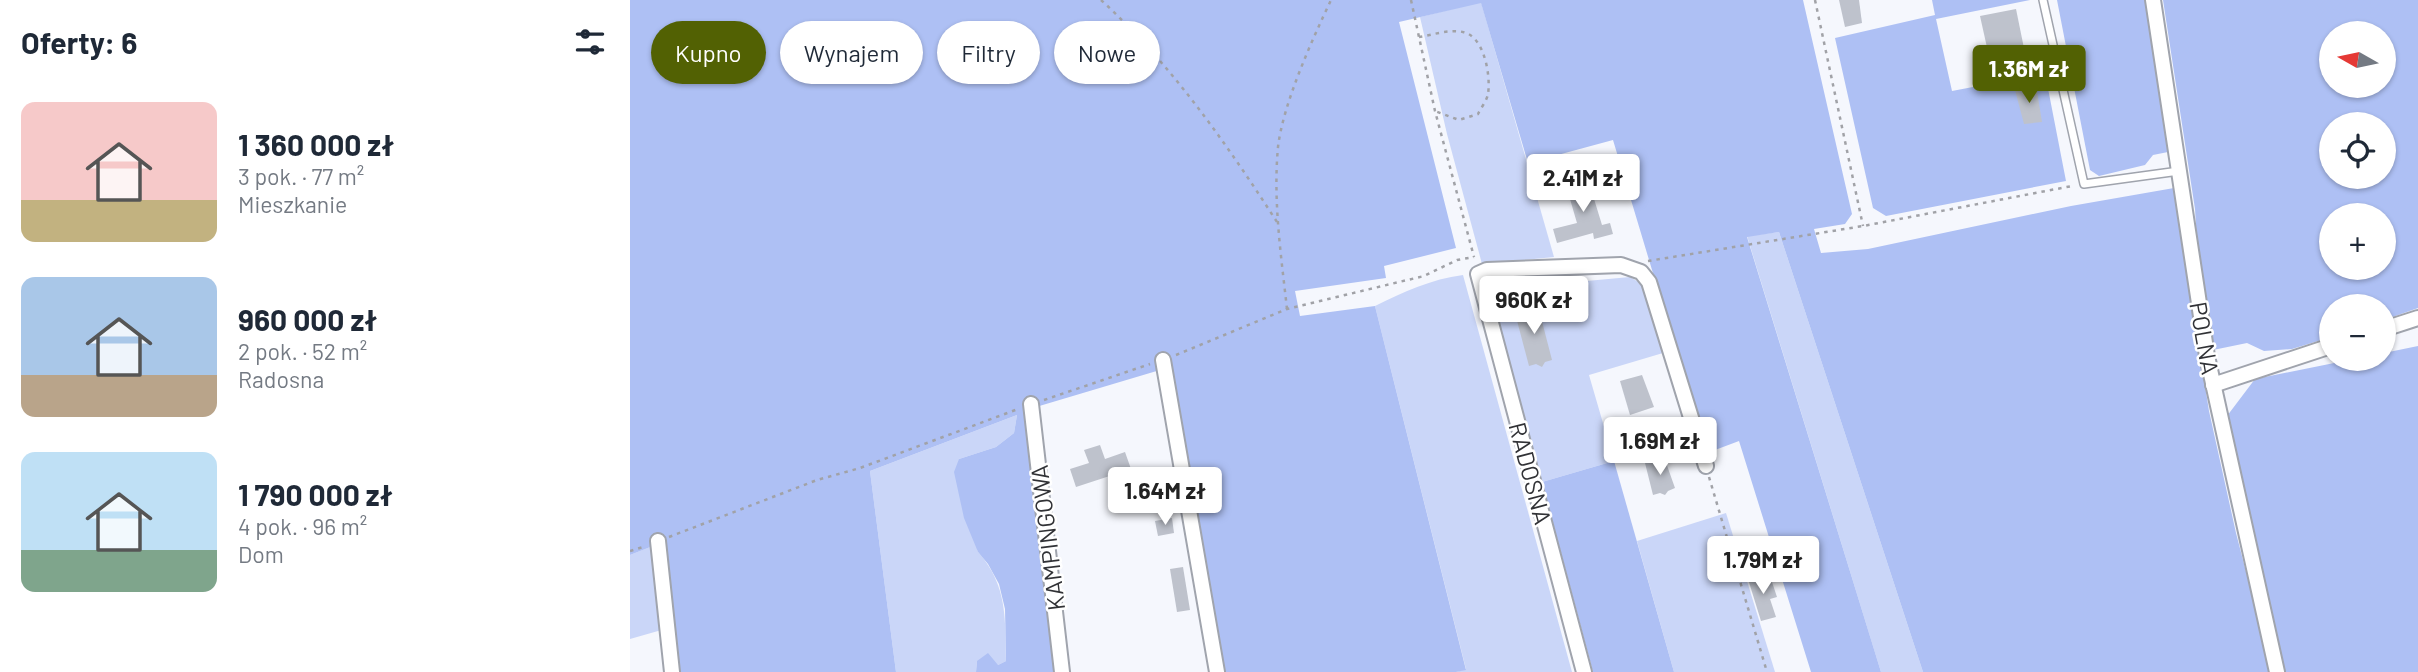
<!DOCTYPE html>
<html lang="pl">
<head>
<meta charset="utf-8">
<style>
  :root { --surface:#fff; --page:#f2f2f3; --text:#1f2937; --muted:#747a83; --accent:#526103 }
  body { margin:0; font-family:Barlow,sans-serif; background:var(--page); color:var(--text); height:100vh; display:flex; flex-direction:column; font-size:26px; white-space:nowrap }
  * { box-sizing:border-box; margin:0 }
  p { font-size:23px; color:var(--muted) }
  .icon { flex:none; width:38px; height:38px; fill:none; stroke:currentColor; stroke-width:2; stroke-linecap:round; stroke-linejoin:round }
  .map { position:relative; flex:1; overflow:hidden }
  .side { display:flex; flex-direction:column; background:var(--surface); width:630px }
  .side>* { flex:none }
  .guide { position:absolute; left:21px; top:21px; width:665px; height:63px; display:flex; gap:14px }
  .needle { width:46px; rotate:279deg }
  .tools { position:absolute; left:1689px; top:21px; display:grid; gap:14px }
  .tools a { display:grid; place-items:center; width:77px; height:77px; border-radius:50%; background:var(--surface); box-shadow:0 2px 5px #0004; font-size:35px }
  .price { position:absolute; translate:-50% -60px; padding:0 16px; border-radius:7px; background:#fff; color:#222; font-size:23px; line-height:46px; filter:drop-shadow(0 2px 4px #0008) }
  .price::after { content:''; position:absolute; left:50%; top:42px; width:21px; height:16px; margin-left:-10px; background:inherit; clip-path:polygon(0 0,100% 0,50% 100%) }
  .price.on { background:var(--accent); color:#fff }
  ul { padding:0; list-style:none }
  li { display:flex; align-items:center; gap:21px; height:175px; padding:0 21px }
  li span { display:grid; place-items:center; flex:none; width:196px; height:140px; border-radius:14px; color:#555 }
  li>.icon { margin-inline-start:auto }
  span .icon { width:84px; height:84px; fill:#fffc; stroke-width:1 }
  li b { font-size:30px }
  h2 { display:flex; justify-content:space-between; align-items:center; height:84px; padding:0 21px; font-size:30px }
  .pill { padding:0 24px; border-radius:32px; background:var(--surface); box-shadow:0 2px 5px #0004; font-size:24px; line-height:63px }
  .pill.on { background:var(--accent); color:#fff }
  main { display:flex; flex:1; min-height:0 }
  .map>svg:first-child { display:block }
</style>
</head>
<body>
<main>
<section class="side">
<h2>Oferty: 6<svg class="icon" aria-label="filters" viewBox="0 0 24 24"><path d="M4 7h16M4 17h16"/><circle cx="9" cy="7" r="2"/><circle cx="15" cy="17" r="2"/></svg></h2>
<ul>
<li><span style="background:linear-gradient(#f6c9c9 70%,#c2b280 0)"><svg class="icon" aria-label="home" viewBox="0 0 24 24"><path d="M3 11l9-7 9 7M6 9v11h12V9"/></svg></span><div><b>1 360 000 zł</b><p>3 pok. · 77 m²</p><p>Mieszkanie</p></div></li>
<li><span style="background:linear-gradient(#a9c7e8 70%,#b9a48a 0)"><svg class="icon" aria-label="home" viewBox="0 0 24 24"><path d="M3 11l9-7 9 7M6 9v11h12V9"/></svg></span><div><b>960 000 zł</b><p>2 pok. · 52 m²</p><p>Radosna</p></div></li>
<li><span style="background:linear-gradient(#bfe0f5 70%,#7fa58c 0)"><svg class="icon" aria-label="home" viewBox="0 0 24 24"><path d="M3 11l9-7 9 7M6 9v11h12V9"/></svg></span><div><b>1 790 000 zł</b><p>4 pok. · 96 m²</p><p>Dom</p></div></li>
</ul>
</section>
<div class="map">
<svg width="1788" height="672" viewBox="0 0 1788 672">
  <rect width="100%" height="100%" fill="#f5f7fd"/>
  <g fill="#cad6f8">
    <path d="M851 2 924 257 852 264 817 134 790 17Z"/>
    <path d="M1149 232 1293 672H1251L1246 656 1117 236Z"/>
    <path d="M833 275 942 672H826L836 669 745 306C774 292 801 279 833 275Z"/>
    <path d="M1000 277 1012 284 1033 353 959 375 984 461 912 482 862 300 870 289Z"/>
    <path d="M387 415 384 433 366 447 329 459 348 552C378 586 375 619 376 661L368 665 347 661 346 672H266L240 471Z"/>
    <path d="M1096 513 1145 672H1044L1007 541Z"/>
    <path d="M25 545 35 629 0 639V555Z"/>
  </g>
  <g fill="#aec0f4" fill-rule="evenodd">
    <path d="M0 0H1173L1222 214 1215 224 1184 229 1191 253 1238 249 1441 206 1544 188 1579 411 1606 533 1642 672H1293L1149 232 1117 237 1251 672H1181L1109 441 1077 453 983 140 898 163 851 3 769 22 826 248 754 266 756 278 665 291 670 316 745 306 836 670 826 672H590L530 370 406 407 427 672H346L347 661 358 653 368 665 376 661 375 609 369 584 358 564 348 552 334 518 324 472 329 459 366 447 384 433 387 415 240 471 266 672H47L33 542 0 555Z"/>
    <path d="M1302 0H1400L1306 19 1322 91 1415 73 1436 181 1256 216 1243 208 1205 38 1305 15Z"/>
    <path d="M1427 0H1516L1538 152 1523 155 1515 165 1469 176 1460 170Z"/>
    <path d="M1533 0H1788V308L1754 320V306H1701V337L1662 349 1634 351 1617 343 1583 350 1568 259 1565 209ZM1701 33H1754V86H1701ZM1701 124H1754V177H1701ZM1701 215H1754V268H1701Z"/>
    <path d="M1788 346V672H1652L1597 416 1625 379 1724 359H1754V353Z"/>
    <path d="M984 461 1044 672H963L912 482Z"/>
  </g>
  <g fill="#bec2cc">
    <path d="M1209 0H1229L1232 23 1215 27Z"/>
    <path d="M1386 9 1397 63 1362 70 1350 16Z"/>
    <path d="M1406 85 1412 122 1394 124 1385 90Z"/>
    <path d="M957 176 972 225 980 223 983 234 964 239 963 233 927 243 923 229 947 223 935 182Z"/>
    <path d="M895 306 900 308 908 306 922 360 915 362 912 367 906 364 899 366 885 313 892 311Z"/>
    <path d="M1012 375 1024 407 1000 415 990 381Z"/>
    <path d="M470 445 475 459 495 452 501 469 446 487 440 469 459 463 454 450Z"/>
    <path d="M1034 457 1045 488 1038 491 1035 495 1030 493 1023 495 1015 463Z"/>
    <path d="M542 518 544 533 528 536 525 521Z"/>
    <path d="M553 567 560 610 547 612 540 569Z"/>
    <path d="M1139 573 1147 597 1140 599 1146 617 1131 621 1118 579Z"/>
  </g>
  <g fill="none" stroke-linecap="round" stroke-linejoin="round">
    <g stroke="#a0a4ad" stroke-width="10">
      <path id="lane" d="M1413 0 1454 184 1549 171"/>
    </g>
    <g stroke="#a0a4ad" stroke-width="18">
      <g id="street">
        <path d="M1523 0 1577 356 1647 672"/>
        <path d="M1754 329 1788 318"/>
        <path d="M533 360 587 672"/>
        <path d="M1583 385 1701 346"/>
        <path d="M401 404 432 672"/>
        <path d="M28 541 42 672"/>
        <path d="M954 672 848 274 857 270 991 265 1011 272 1019 282 1076 466"/>
      </g>
    </g>
    <g stroke="#a1a2a7" stroke-width="2.5" stroke-dasharray="3.5 5" stroke-linecap="butt">
      <path d="M471 0C541 64 596 143 647 222"/>
      <path d="M781 0 805 111 844 257"/>
      <path d="M1185 0 1233 226"/>
      <path d="M789 37C802 35 819 29 833 32 854 36 861 75 858 94 857 100 851 108 848 114L829 120 805 111"/>
      <path d="M1018 261 1233 226 1442 186"/>
      <path d="M657 309C651 255 643 201 648 147 653 104 682 40 701 0"/>
      <path d="M546 355 657 309 794 276 827 260 844 257"/>
      <path d="M414 400 520 364"/>
      <path d="M1079 477 1137 672"/>
      <path d="M39 537 187 480 230 468 388 409"/>
      <path d="M0 551 13 547"/>
    </g>
    <use href="#lane" stroke="#fff" stroke-width="7"/>
    <use href="#street" stroke="#fff" stroke-width="14"/>
  </g>
  <g text-anchor="middle" dominant-baseline="central" stroke-width="5" stroke-linejoin="round" paint-order="stroke">
    <g font-size="24" fill="#313236" stroke="#fff">
      <text transform="translate(1575 338) rotate(80)">POLNA</text>
      <text transform="translate(901 473) rotate(75)">RADOSNA</text>
      <text transform="translate(417 538) rotate(-97)">KAMPINGOWA</text>
    </g>
  </g>
</svg>
<div class="tools">
<a><svg class="needle" viewBox="-14 -14 28 28"><path d="M0-13l5 13h-10z" fill="#e53935"/><path d="M0 13l5-13h-10z" fill="#747a83"/></svg></a>
<a><svg class="icon" aria-label="locate" viewBox="0 0 24 24"><circle cx="12" cy="12" r="6"/><path d="M12 2v4M12 18v4M2 12h4M18 12h4"/></svg></a>
<a>+</a>
<a>−</a>
</div>
<b class="price on" style="left:1399px;top:105px">1.36M zł</b>
<b class="price" style="left:953px;top:214px">2.41M zł</b>
<b class="price" style="left:904px;top:336px">960K zł</b>
<b class="price" style="left:1030px;top:477px">1.69M zł</b>
<b class="price" style="left:535px;top:527px">1.64M zł</b>
<b class="price" style="left:1133px;top:596px">1.79M zł</b>
<div class="guide">
<a class="pill on">Kupno</a>
<a class="pill">Wynajem</a>
<a class="pill">Filtry</a>
<a class="pill">Nowe</a>
</div>
</div>
</main>
</body>
</html>
